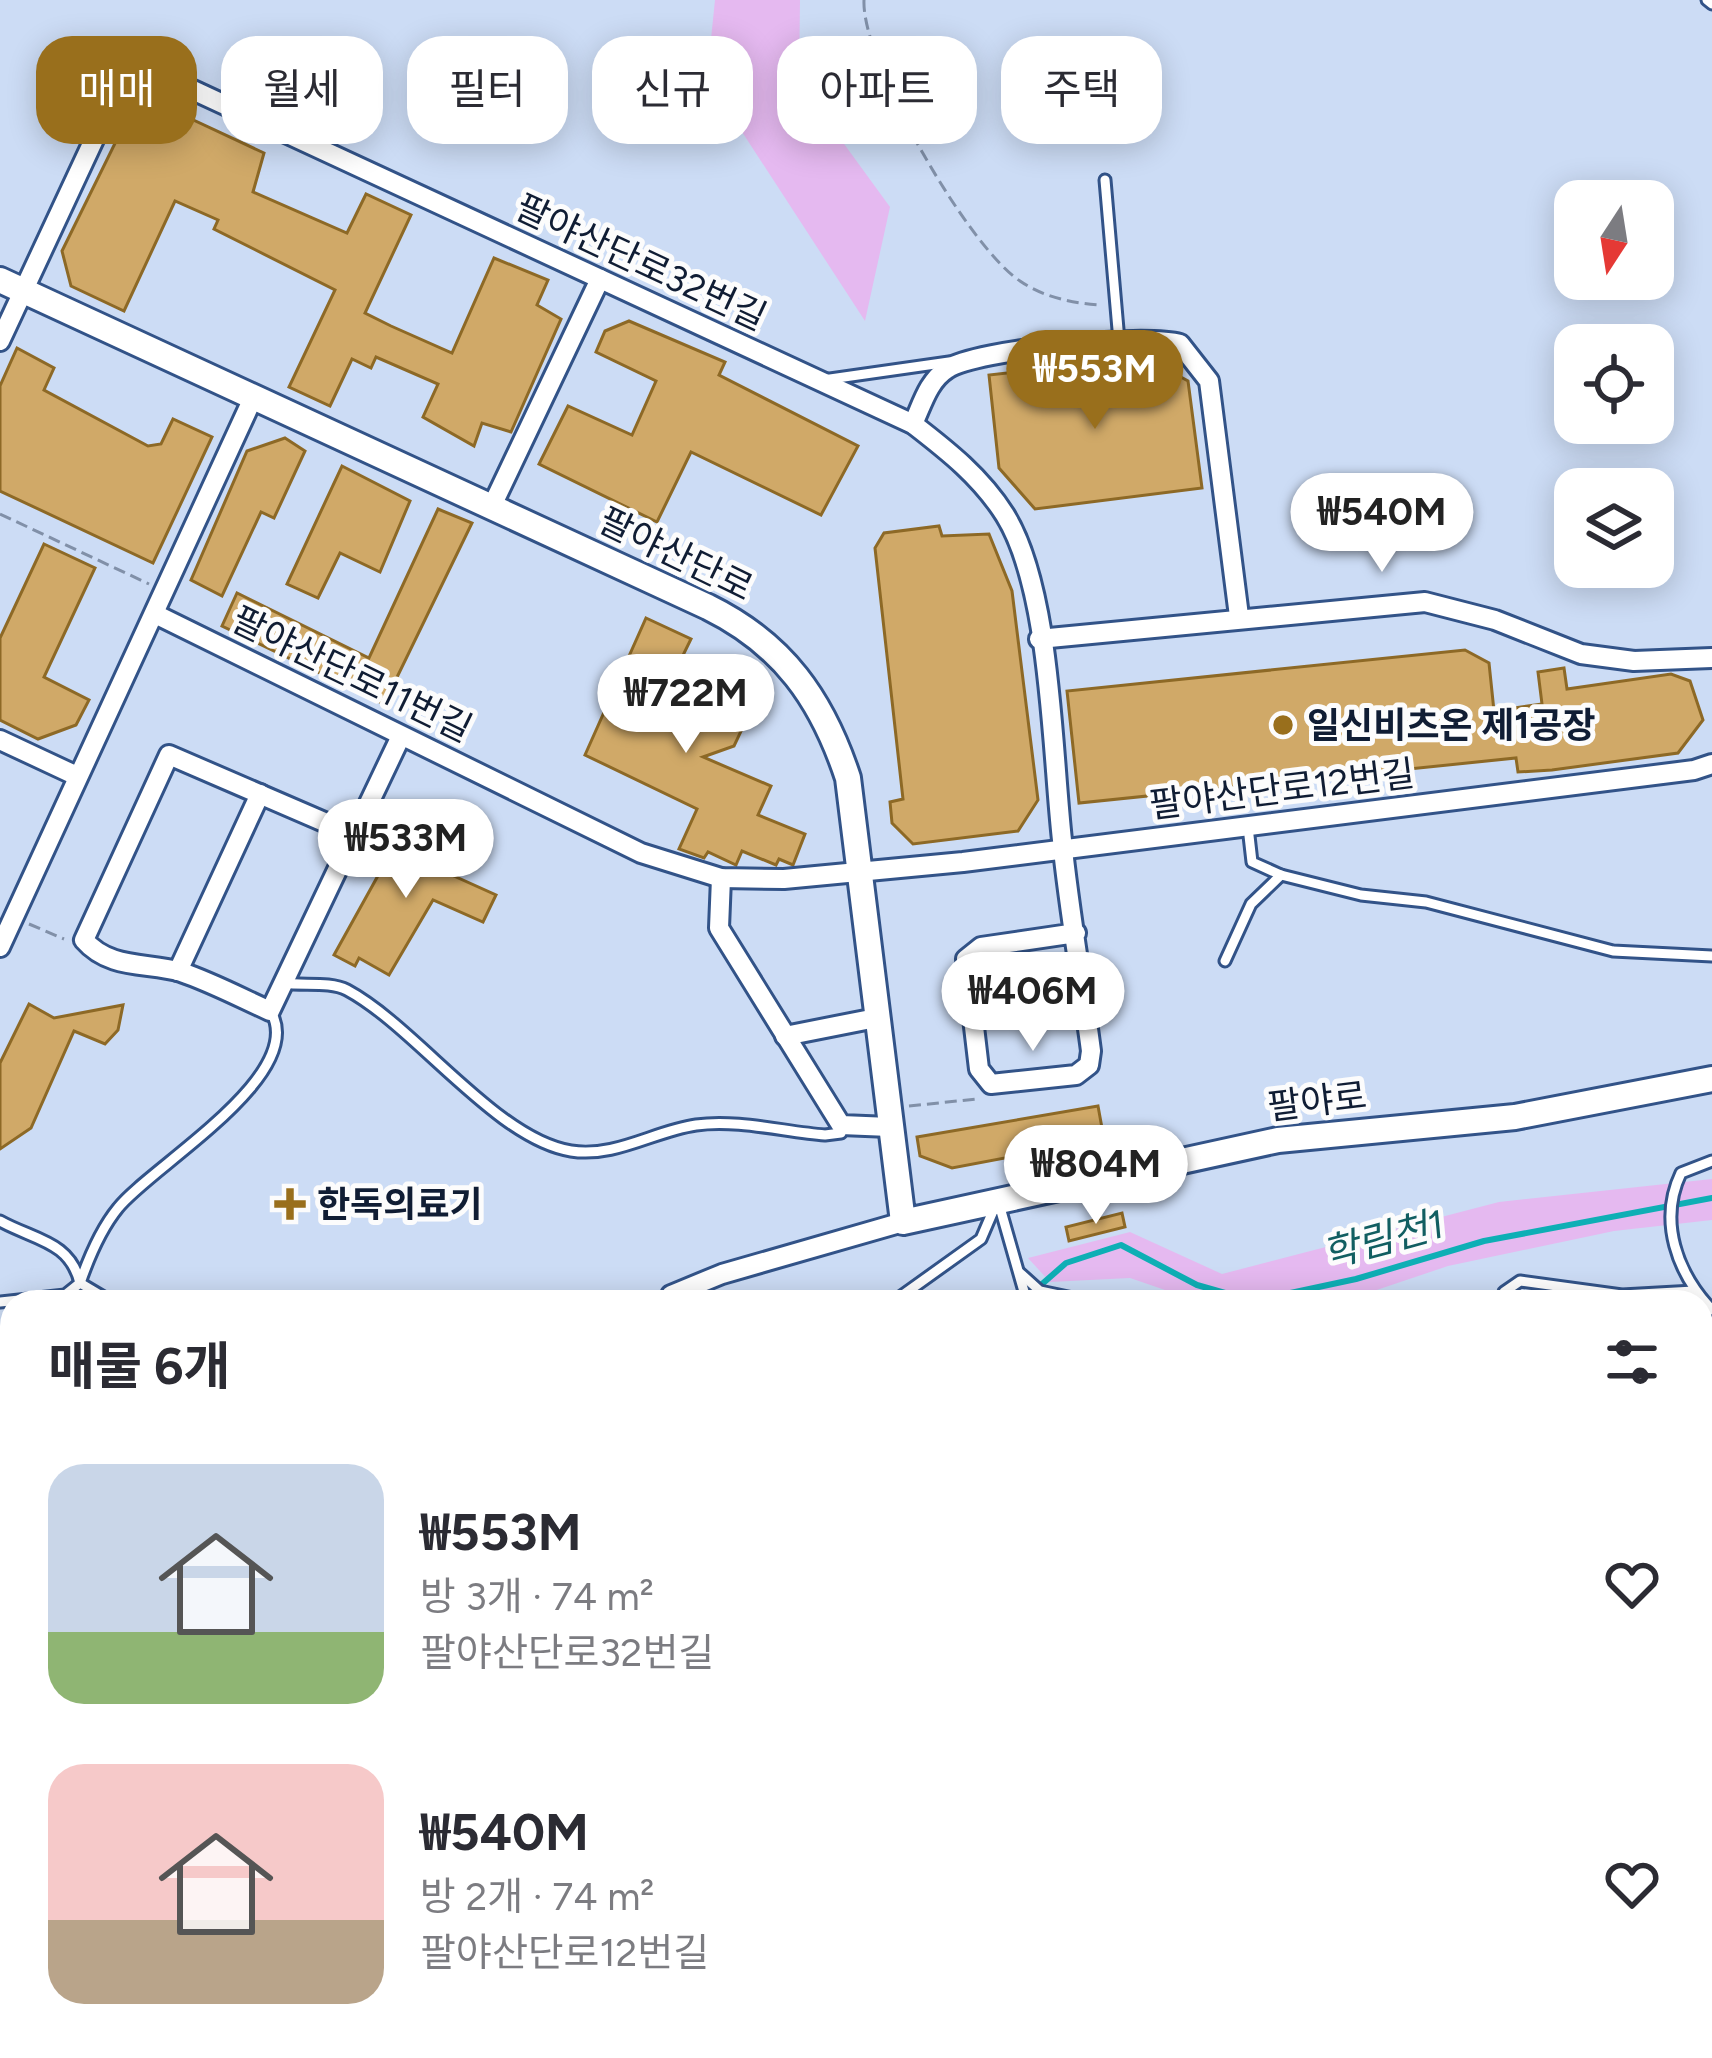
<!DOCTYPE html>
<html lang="ko">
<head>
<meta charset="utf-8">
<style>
  :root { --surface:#fff; --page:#f7f7f7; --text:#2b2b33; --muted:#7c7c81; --accent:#996f1c }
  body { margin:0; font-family:Figtree,"Noto Sans KR",sans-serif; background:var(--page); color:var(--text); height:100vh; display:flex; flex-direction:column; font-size:45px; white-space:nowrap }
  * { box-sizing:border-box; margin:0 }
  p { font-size:39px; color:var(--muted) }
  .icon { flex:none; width:66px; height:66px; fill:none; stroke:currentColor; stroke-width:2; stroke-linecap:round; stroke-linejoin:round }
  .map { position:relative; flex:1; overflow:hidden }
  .drawer { position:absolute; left:0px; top:1290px; width:1713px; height:768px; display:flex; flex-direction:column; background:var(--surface); border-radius:36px 36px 0 0; box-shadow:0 6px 30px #0003 }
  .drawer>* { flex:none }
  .top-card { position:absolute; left:36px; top:36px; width:1641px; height:108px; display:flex; gap:24px }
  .needle { width:78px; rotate:192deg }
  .controls { position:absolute; left:1554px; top:180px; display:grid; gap:24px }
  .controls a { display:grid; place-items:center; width:120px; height:120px; border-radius:24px; background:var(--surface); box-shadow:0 6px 30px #0003; font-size:60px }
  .price { position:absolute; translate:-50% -102px; padding:0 27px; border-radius:42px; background:#fff; color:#222; font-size:39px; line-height:78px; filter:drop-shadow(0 3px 6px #0008) }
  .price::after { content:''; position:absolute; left:50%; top:72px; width:36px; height:27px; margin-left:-18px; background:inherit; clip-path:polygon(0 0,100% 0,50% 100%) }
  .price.current { background:var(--accent); color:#fff }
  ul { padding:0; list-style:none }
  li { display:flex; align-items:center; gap:36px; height:300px; padding:0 48px }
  li span { display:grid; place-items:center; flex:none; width:336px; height:240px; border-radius:36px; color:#555 }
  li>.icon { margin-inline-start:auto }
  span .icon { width:144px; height:144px; fill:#fffc; stroke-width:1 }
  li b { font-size:51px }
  h2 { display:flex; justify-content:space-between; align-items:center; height:144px; padding:0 48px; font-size:51px }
  .tag { padding:0 42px; border-radius:36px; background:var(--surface); box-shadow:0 6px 30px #0003; font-size:42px; line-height:108px }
  .tag.current { background:var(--accent); color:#fff }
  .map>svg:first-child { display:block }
</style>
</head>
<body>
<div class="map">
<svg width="1712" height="2058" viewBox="0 0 1712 2058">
  <rect width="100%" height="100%" fill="#ccdcf5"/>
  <g fill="#e5b9f0">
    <path d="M715 0H800L799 82 890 207 865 321 707 78Z"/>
    <path d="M1712 1179V1220L1614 1231 1448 1266 1341 1302H1200L1130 1278 1050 1282 1028 1258 1130 1232 1222 1274 1499 1202Z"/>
    <path d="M1712 1897V2058H1475L1481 2048 1497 2046H1701V1914Z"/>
    <path d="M126 2046H625L634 2058H127Z"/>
  </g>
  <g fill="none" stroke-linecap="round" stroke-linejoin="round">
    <g stroke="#0eafb5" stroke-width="6">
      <path d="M1025 1299 1066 1263 1121 1245 1197 1285 1253 1301 1356 1279 1484 1241 1712 1198"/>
      <path d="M0 1539 12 1538"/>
    </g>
  </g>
  <g fill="#d0a968" stroke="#8d6926" stroke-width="3">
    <path d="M172 110 264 153 253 192 347 233 366 194 411 215 365 313 391 326 452 353 494 258 548 280 537 305 561 319 511 432 482 423 474 446 423 417 438 384 376 357 371 368 352 359 330 406 289 387 335 290 214 229 218 220 175 201 124 311 71 286 62 251 124 125Z"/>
    <path d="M629 321 725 362 719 375 858 446 821 515 691 452 657 522 539 464 568 406 632 435 656 381 596 352 605 331Z"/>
    <path d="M17 348 54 368 44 390 148 446 161 444 173 419 212 437 153 563 0 491V386Z"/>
    <path d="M1146 358 1188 381 1202 488 1035 509 999 468 989 375Z"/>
    <path d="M285 438 305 451 274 518 261 512 222 596 191 580 247 451Z"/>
    <path d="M342 466 410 501 380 572 340 553 318 598 287 584Z"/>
    <path d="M438 509 472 523 384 704 222 626 237 593 369 658Z"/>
    <path d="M939 526 942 536 989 534 1012 591 1038 800 1018 831 913 844 892 823 890 802 903 799 875 548 884 533Z"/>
    <path d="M44 544 95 568 44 677 89 700 76 725 38 739 0 720V638Z"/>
    <path d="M646 618 691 639 666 690 743 727 734 746 703 757 771 786 758 815 805 834 793 865 779 859 776 865 742 851 736 865 708 852 704 858 679 849 697 809 585 755Z"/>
    <path d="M1465 650 1489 663 1494 711 1542 704 1538 672 1564 668 1567 689 1671 674 1690 681 1703 720 1678 753 1552 770 1518 772 1516 758 1079 803 1067 691Z"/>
    <path d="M410 818 438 830 423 862 496 895 483 922 433 900 389 975 359 958 355 966 334 955Z"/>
    <path d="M29 1004 54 1018 123 1005 118 1030 105 1044 74 1031 31 1128 0 1149V1063Z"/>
    <path d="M1098 1106 1104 1139 952 1168 920 1156 917 1137Z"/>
    <path d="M1122 1213 1125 1227 1069 1241 1066 1227Z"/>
  </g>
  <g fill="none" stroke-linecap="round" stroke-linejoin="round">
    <g stroke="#325388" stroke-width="15">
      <g id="service">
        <path d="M1707 0 1712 4"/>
        <path d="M1105 180 1119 341"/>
        <path d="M823 380 949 362"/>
        <path d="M1248 827 1252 862 1281 875 1361 895 1426 902 1613 951 1712 956"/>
        <path d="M1225 961 1251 904 1281 875"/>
        <path d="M284 983C303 986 330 981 347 990 416 1027 496 1139 571 1151 615 1158 654 1131 696 1125 737 1119 785 1132 825 1135L841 1133V1125"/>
        <path d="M1712 1161 1681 1173C1658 1221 1677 1273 1712 1310"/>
        <path d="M999 1204 1027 1302"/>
        <path d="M0 1221C34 1240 70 1241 80 1283"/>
        <path d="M1020 1273 1040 1291 1092 1302"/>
        <path d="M80 1283C89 1257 100 1230 118 1208 149 1168 308 1076 271 1012"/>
        <path d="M0 1302 65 1295 80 1283 112 1302"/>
        <path d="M893 1302 981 1239 996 1204"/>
        <path d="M1502 1302 1504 1292 1520 1281 1622 1295 1694 1291"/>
        <path d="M0 1520 12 1519"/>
      </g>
    </g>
    <g stroke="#325388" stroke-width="24">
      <g id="minor">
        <path d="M0 341 118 88 127 78 154 72 913 424C948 451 981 477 1005 515 1051 589 1052 751 1062 840 1069 911 1082 981 1091 1051L1089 1065 1076 1075 991 1084 979 1069 966 959 981 947 1076 933"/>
        <path d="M913 424C922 405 928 381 947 369 977 349 1145 334 1180 344L1209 381 1239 616"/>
        <path d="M492 506 600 279"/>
        <path d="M157 615 641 853 721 878 784 879 963 862 1694 770 1712 764"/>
        <path d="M1039 639 1425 602 1495 620 1581 654 1634 661 1712 658"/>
        <path d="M0 740 77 776"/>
        <path d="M352 834 169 755 84 940C110 970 148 962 181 972 211 982 241 998 270 1011L401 736"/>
        <path d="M721 878 719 928 841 1125 890 1127"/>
        <path d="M0 947 253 398"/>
        <path d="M178 971 260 794"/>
        <path d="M785 1036 876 1018"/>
        <path d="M671 1295 722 1274 903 1222"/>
      </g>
    </g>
    <g stroke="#325388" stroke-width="30">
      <path id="tertiary" d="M0 280 708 607C783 644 822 699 848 778L903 1222 1278 1140 1515 1117 1712 1079"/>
    </g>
    <g stroke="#8190a8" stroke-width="3" stroke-dasharray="12 6" stroke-linecap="butt">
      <path d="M864 0C861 61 968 247 1020 281 1043 297 1072 303 1099 305"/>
      <path d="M0 514 149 584"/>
      <path d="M29 924 64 939"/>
      <path d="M909 1106 977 1099"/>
    </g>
    <use href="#service" stroke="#fff" stroke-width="9"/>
    <use href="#minor" stroke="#fff" stroke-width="18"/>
    <use href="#tertiary" stroke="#fff" stroke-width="24"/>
  </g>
  <g fill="#996f1c" stroke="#fcfcfc" stroke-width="4.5">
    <circle cx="1283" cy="725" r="12"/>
    <path d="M284 1186h12v12h12v12h-12v12h-12v-12h-12v-12h12z"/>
  </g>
  <g text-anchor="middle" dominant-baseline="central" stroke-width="10" stroke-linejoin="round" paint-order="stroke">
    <g font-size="36" fill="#101d34" stroke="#fcfcfc">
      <text transform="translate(641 262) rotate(25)">팔야산단로32번길</text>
      <text transform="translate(676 554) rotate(26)">팔야산단로</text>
      <text transform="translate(352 674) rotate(26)">팔야산단로11번길</text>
      <text transform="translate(1282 789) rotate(-7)">팔야산단로12번길</text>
      <text transform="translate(1317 1101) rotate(-7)">팔야로</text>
    </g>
    <g font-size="36" font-weight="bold" fill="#101d34" stroke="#fcfcfc" text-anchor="start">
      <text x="1307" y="725">일신비츠온 제1공장</text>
      <text x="317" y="1204">한독의료기</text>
    </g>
    <g font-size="39" font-style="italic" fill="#115e61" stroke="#fcfcfc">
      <text transform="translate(1383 1239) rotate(-15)">학림천1</text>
    </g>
  </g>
</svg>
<div class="controls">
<a><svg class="needle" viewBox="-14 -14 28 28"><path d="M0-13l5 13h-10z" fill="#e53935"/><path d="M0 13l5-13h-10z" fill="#7c7c81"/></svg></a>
<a><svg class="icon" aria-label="locate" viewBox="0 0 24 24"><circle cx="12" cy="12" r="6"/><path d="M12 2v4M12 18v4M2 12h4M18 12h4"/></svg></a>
<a><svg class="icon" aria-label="layers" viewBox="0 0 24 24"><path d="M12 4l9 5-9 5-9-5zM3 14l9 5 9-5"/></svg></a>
</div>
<b class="price current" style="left:1095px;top:432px">₩553M</b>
<b class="price" style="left:1382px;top:575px">₩540M</b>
<b class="price" style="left:686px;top:756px">₩722M</b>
<b class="price" style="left:406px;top:901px">₩533M</b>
<b class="price" style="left:1033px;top:1054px">₩406M</b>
<b class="price" style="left:1096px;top:1227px">₩804M</b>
<div class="top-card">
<a class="tag current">매매</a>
<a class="tag">월세</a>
<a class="tag">필터</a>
<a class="tag">신규</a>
<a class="tag">아파트</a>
<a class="tag">주택</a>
</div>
<section class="drawer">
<h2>매물 6개<svg class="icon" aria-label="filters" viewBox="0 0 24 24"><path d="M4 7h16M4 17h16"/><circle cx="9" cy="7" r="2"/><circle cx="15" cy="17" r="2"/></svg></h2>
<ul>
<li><span style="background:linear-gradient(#c9d6e8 70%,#8fb573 0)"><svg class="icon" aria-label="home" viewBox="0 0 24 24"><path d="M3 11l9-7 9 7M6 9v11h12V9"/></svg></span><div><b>₩553M</b><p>방 3개 · 74 m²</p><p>팔야산단로32번길</p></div><svg class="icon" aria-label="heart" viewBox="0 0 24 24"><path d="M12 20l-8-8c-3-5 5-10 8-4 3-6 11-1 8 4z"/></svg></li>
<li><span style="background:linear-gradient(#f6c9c9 65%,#b9a48a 0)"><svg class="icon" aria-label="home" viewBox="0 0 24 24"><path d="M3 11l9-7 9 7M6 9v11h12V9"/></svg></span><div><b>₩540M</b><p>방 2개 · 74 m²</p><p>팔야산단로12번길</p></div><svg class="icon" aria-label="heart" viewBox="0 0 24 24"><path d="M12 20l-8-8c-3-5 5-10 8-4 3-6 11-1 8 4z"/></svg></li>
</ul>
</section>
</div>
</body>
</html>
